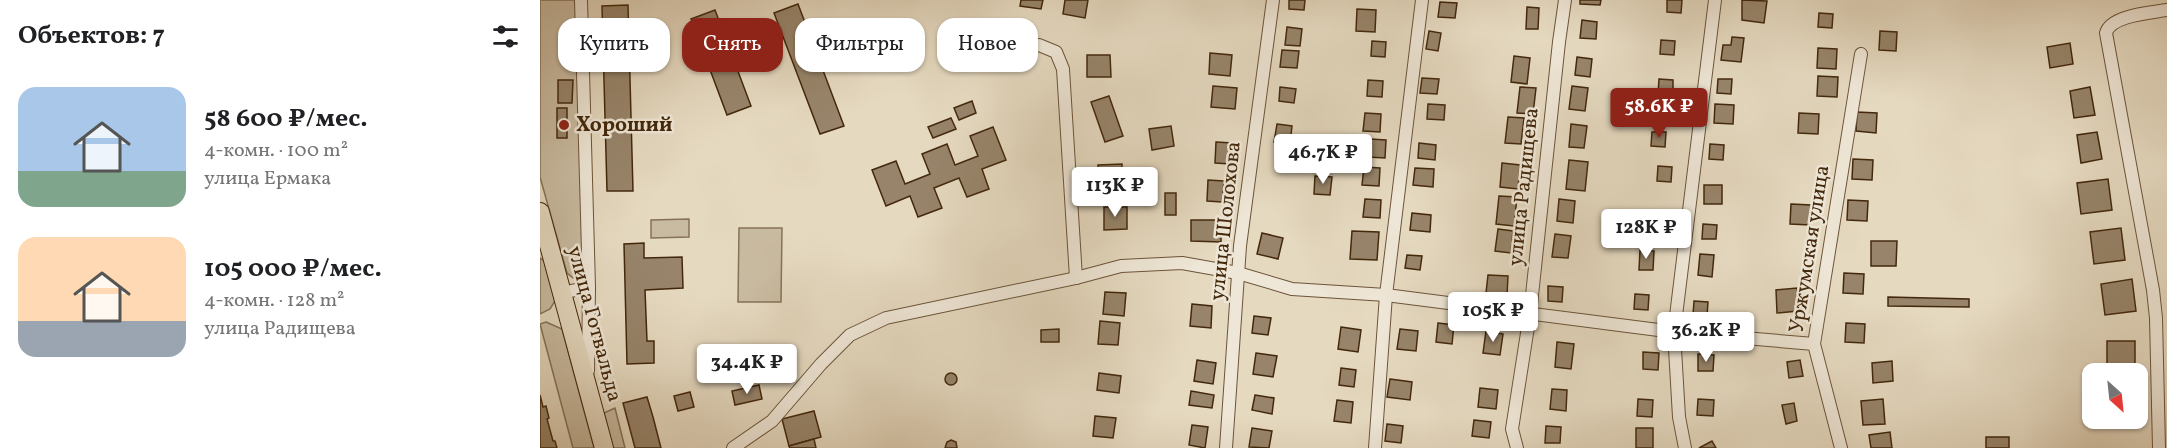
<!DOCTYPE html>
<html lang="ru">
<head>
<meta charset="utf-8">
<style>
  :root { --surface:#fff; --page:#f6f6f6; --text:#202124; --muted:#757577; --accent:#8f2418 }
  body { margin:0; font-family:Vollkorn,serif; background:var(--page); color:var(--text); height:100vh; display:flex; flex-direction:column; font-size:22px; white-space:nowrap }
  * { box-sizing:border-box; margin:0 }
  p { font-size:20px; color:var(--muted) }
  .icon { flex:none; width:33px; height:33px; fill:none; stroke:currentColor; stroke-width:2; stroke-linecap:round; stroke-linejoin:round }
  .map { position:relative; flex:1; overflow:hidden }
  .drawer { display:flex; flex-direction:column; background:var(--surface); width:540px }
  .drawer>* { flex:none }
  .top-card { position:absolute; left:18px; top:18px; width:570px; height:54px; display:flex; gap:12px }
  .needle { width:39px; rotate:153deg }
  .buttons { position:absolute; left:1542px; top:363px; display:grid; gap:12px }
  .buttons a { display:grid; place-items:center; width:66px; height:66px; border-radius:12px; background:var(--surface); box-shadow:0 2px 4px #0004; font-size:30px }
  .price { position:absolute; translate:-50% -51px; padding:0 14px; border-radius:6px; background:#fff; color:#222; font-size:20px; line-height:39px; filter:drop-shadow(0 2px 3px #0008) }
  .price::after { content:''; position:absolute; left:50%; top:36px; width:18px; height:14px; margin-left:-9px; background:inherit; clip-path:polygon(0 0,100% 0,50% 100%) }
  .price.selected { background:var(--accent); color:#fff }
  ul { padding:0; list-style:none }
  li { display:flex; align-items:center; gap:18px; height:150px; padding:0 18px }
  li span { display:grid; place-items:center; flex:none; width:168px; height:120px; border-radius:18px; color:#555 }
  li>.icon { margin-inline-start:auto }
  span .icon { width:72px; height:72px; fill:#fffc; stroke-width:1 }
  li b { font-size:26px }
  h2 { display:flex; justify-content:space-between; align-items:center; height:72px; padding:0 18px; font-size:26px }
  .chip { padding:0 21px; border-radius:18px; background:var(--surface); box-shadow:0 2px 4px #0004; font-size:21px; line-height:54px }
  .chip.selected { background:var(--accent); color:#fff }
  main { display:flex; flex:1; min-height:0 }
  .map>svg:first-child { display:block }
</style>
</head>
<body>
<main>
<section class="drawer">
<h2>Объектов: 7<svg class="icon" aria-label="filters" viewBox="0 0 24 24"><path d="M4 7h16M4 17h16"/><circle cx="9" cy="7" r="2"/><circle cx="15" cy="17" r="2"/></svg></h2>
<ul>
<li><span style="background:linear-gradient(#a9c7e8 70%,#7fa58c 0)"><svg class="icon" aria-label="home" viewBox="0 0 24 24"><path d="M3 11l9-7 9 7M6 9v11h12V9"/></svg></span><div><b>58 600 ₽/мес.</b><p>4-комн. · 100 m²</p><p>улица Ермака</p></div></li>
<li><span style="background:linear-gradient(#ffd9b3 70%,#9aa5b1 0)"><svg class="icon" aria-label="home" viewBox="0 0 24 24"><path d="M3 11l9-7 9 7M6 9v11h12V9"/></svg></span><div><b>105 000 ₽/мес.</b><p>4-комн. · 128 m²</p><p>улица Радищева</p></div></li>
</ul>
</section>
<div class="map">
<svg width="1627" height="448" viewBox="0 0 1627 448">
  <rect width="100%" height="100%" fill="#e5d9c0"/>
  <filter id="stains"><feTurbulence type="fractalNoise" baseFrequency=".00333" numOctaves="4"/><feColorMatrix values="0 0 0 0 .2 0 0 0 0 .09 0 0 0 0 .02 0 0 0 .5 -.17"/></filter>
  <radialGradient id="worn" r=".72"><stop offset=".6" stop-color="#630" stop-opacity="0"/><stop offset="1" stop-color="#630" stop-opacity=".3"/></radialGradient>
  <g fill="#c9bba1" stroke="#867256" stroke-width="1.5">
    <path d="M0 0H36L43 269 40 276 33 278 27 273 0 177Z"/>
    <path d="M149 219V237L111 238V220Z"/>
    <path d="M199 228H242L241 302H198Z"/>
    <path d="M0 258 4 261 15 301 10 309 0 314Z"/>
    <path d="M6 322 22 329 54 448H33L0 324Z"/>
    <path d="M75 408 85 448H73L64 413Z"/>
  </g>
  <g fill="#97846a" stroke="#43280c" stroke-width="1.5">
    <path d="M481 0H503L501 9 480 6Z"/>
    <path d="M525 0H548L545 18 523 14Z"/>
    <path d="M749 0H765L764 10 749 9Z"/>
    <path d="M1040 0H1061L1060 5 1040 4Z"/>
    <path d="M1127 0H1142L1141 13 1127 12Z"/>
    <path d="M1202 0 1227 1 1224 23 1202 20Z"/>
    <path d="M900 2 917 3 915 18 898 17Z"/>
    <path d="M258 4 304 126 280 134 234 13Z"/>
    <path d="M88 5 93 191H67L62 6Z"/>
    <path d="M987 7 999 8 998 29H986Z"/>
    <path d="M817 9 836 10 835 32 816 31Z"/>
    <path d="M175 10 211 106 187 115 151 19Z"/>
    <path d="M1279 13 1293 14 1292 28 1278 27Z"/>
    <path d="M1042 20 1057 22 1056 39 1040 38Z"/>
    <path d="M747 27 762 29 760 46 745 45Z"/>
    <path d="M889 31 901 33 898 51 886 49Z"/>
    <path d="M1340 31 1357 32 1356 51 1339 50Z"/>
    <path d="M1192 37 1204 38 1201 62 1181 60 1183 45H1191Z"/>
    <path d="M1121 40 1135 41 1134 55 1120 54Z"/>
    <path d="M832 41 846 42 845 57 831 56Z"/>
    <path d="M1530 43 1533 64 1510 68 1507 47Z"/>
    <path d="M1278 48 1297 49 1296 69 1277 68Z"/>
    <path d="M742 50 759 51 757 68 740 67Z"/>
    <path d="M670 53 692 55 690 76 669 74Z"/>
    <path d="M547 55H570L571 77H547Z"/>
    <path d="M974 56 990 58 987 84 971 82Z"/>
    <path d="M1037 57 1052 59 1050 77 1035 75Z"/>
    <path d="M1278 76 1298 77 1297 97 1277 96Z"/>
    <path d="M882 78 899 79 897 94 880 93Z"/>
    <path d="M1119 79 1133 80V95L1118 94Z"/>
    <path d="M1178 79H1192L1191 94 1177 93Z"/>
    <path d="M18 80H33L32 103H18Z"/>
    <path d="M828 80 843 81 842 97 827 96Z"/>
    <path d="M673 86 697 88 695 109 671 107Z"/>
    <path d="M1032 86 1048 88 1045 111 1029 109Z"/>
    <path d="M740 87 756 89 754 103 739 101Z"/>
    <path d="M980 87 996 88 993 114 977 113Z"/>
    <path d="M1550 87 1555 115 1534 118 1530 91Z"/>
    <path d="M569 96 583 136 565 142 551 102Z"/>
    <path d="M432 101 436 113 419 120 414 108Z"/>
    <path d="M888 104 905 105 904 120 887 119Z"/>
    <path d="M1175 104 1194 105 1193 124 1174 123Z"/>
    <path d="M1115 106 1130 107 1129 121 1115 120Z"/>
    <rect x="17" y="108" width="10" height="30"/>
    <path d="M1317 112 1337 113 1336 133 1316 131Z"/>
    <path d="M825 113 841 114 840 132 823 131Z"/>
    <path d="M1259 113 1279 114 1278 134 1258 133Z"/>
    <path d="M968 117 984 118 981 144 965 143Z"/>
    <path d="M411 118 416 129 393 138 388 127Z"/>
    <path d="M737 124 752 126 750 144 734 142Z"/>
    <path d="M1031 124 1047 126 1044 148 1029 147Z"/>
    <path d="M631 126 634 146 612 150 609 129Z"/>
    <path d="M453 127 466 160 442 169 449 189 427 197 419 178 394 188 402 208 378 217 370 196 346 206 332 170 356 161 365 184 390 174 382 154 407 144 415 165 438 156 430 136Z"/>
    <path d="M1112 132H1126L1125 147 1111 146Z"/>
    <path d="M1557 132 1562 159 1541 163 1537 135Z"/>
    <path d="M830 139 846 140 845 158 828 157Z"/>
    <path d="M676 142 692 143 690 164 675 163Z"/>
    <path d="M879 143 896 145 895 160 878 158Z"/>
    <path d="M1170 144 1184 145 1183 160 1169 159Z"/>
    <path d="M762 147 778 148 777 166 760 165Z"/>
    <path d="M1313 159 1333 160 1332 180 1312 179Z"/>
    <path d="M1029 160 1048 162 1045 191 1026 189Z"/>
    <path d="M962 163 980 165 978 189 960 187Z"/>
    <path d="M582 164V187H558V165Z"/>
    <path d="M1118 166 1132 167 1131 182 1117 181Z"/>
    <path d="M824 167 840 168 839 186 822 185Z"/>
    <path d="M875 168 894 169 893 187 873 185Z"/>
    <path d="M775 176 792 177 790 195 774 194Z"/>
    <path d="M1568 179 1572 210 1541 214 1537 183Z"/>
    <path d="M668 180 684 181 682 202 667 201Z"/>
    <rect x="1164" y="185" width="18" height="19"/>
    <rect x="625" y="193" width="11" height="22"/>
    <path d="M959 196 977 197 974 226 956 224Z"/>
    <path d="M825 199 841 200 840 218 823 217Z"/>
    <path d="M1019 199 1035 201 1033 223 1017 221Z"/>
    <path d="M1308 200 1328 201 1327 221 1307 220Z"/>
    <path d="M1251 204 1271 205 1270 225 1250 224Z"/>
    <path d="M564 207H587V229L564 230Z"/>
    <path d="M872 213 891 215 890 232 870 230Z"/>
    <path d="M1106 216 1120 217 1119 231H1105Z"/>
    <path d="M651 220H681V242L651 241Z"/>
    <path d="M1163 224 1177 225 1176 239H1162Z"/>
    <path d="M1581 228 1585 260 1554 264 1550 232Z"/>
    <path d="M958 229 973 231 971 253 955 251Z"/>
    <path d="M812 231 839 232 837 260 810 259Z"/>
    <path d="M722 233 743 238 738 259 717 254Z"/>
    <path d="M1015 234 1031 236 1028 258 1012 257Z"/>
    <path d="M1331 241H1357L1356 266H1331Z"/>
    <path d="M104 243V258L142 257 143 288 105 290 107 341H114V363L87 364 84 244Z"/>
    <path d="M1100 250 1114 251 1113 270H1099Z"/>
    <path d="M1160 254 1174 255 1172 277 1158 275Z"/>
    <path d="M867 255 882 256 880 270 865 268Z"/>
    <path d="M1304 273 1324 274 1323 294 1303 293Z"/>
    <path d="M948 275 968 276 967 295 946 293Z"/>
    <path d="M1592 279 1596 311 1565 315 1561 284Z"/>
    <path d="M1008 286 1023 287 1022 302 1008 301Z"/>
    <path d="M1257 288 1258 311 1237 313 1236 290Z"/>
    <path d="M565 292 586 293 584 316 563 314Z"/>
    <path d="M1095 294 1109 295 1108 310 1094 309Z"/>
    <path d="M1348 297 1429 299V307L1348 306Z"/>
    <path d="M1154 301 1168 302 1167 316 1153 315Z"/>
    <path d="M652 304 672 306 671 328 650 326Z"/>
    <path d="M714 316 731 318 728 335 712 333Z"/>
    <path d="M560 321 580 323 578 345 558 344Z"/>
    <path d="M898 323 914 325 912 344 896 342Z"/>
    <path d="M1306 323 1325 324 1324 343 1305 342Z"/>
    <path d="M801 327 821 330 818 352 798 349Z"/>
    <path d="M519 329V342H501V330Z"/>
    <path d="M860 329 878 331 876 351 857 349Z"/>
    <path d="M946 331 963 334 960 355 943 353Z"/>
    <rect x="1567" y="341" width="28" height="25"/>
    <path d="M1017 342 1034 344 1031 369 1015 367Z"/>
    <path d="M1103 352 1119 353 1118 370 1103 369Z"/>
    <path d="M716 353 737 356 733 377 713 374Z"/>
    <path d="M1158 354 1174 355 1173 371H1158Z"/>
    <path d="M657 360 676 363 673 384 654 381Z"/>
    <path d="M1260 360 1263 376 1249 378 1247 362Z"/>
    <path d="M1352 361 1353 381 1333 383 1332 363Z"/>
    <path d="M801 368 816 370 814 387 799 385Z"/>
    <circle cx="411" cy="379" r="6"/>
    <path d="M559 373 581 376 579 393 557 390Z"/>
    <path d="M850 379 872 382 870 400 847 397Z"/>
    <path d="M219 385 222 399 195 405 192 391Z"/>
    <path d="M940 388 958 390 956 409 938 407Z"/>
    <path d="M1012 389 1027 390 1026 411 1010 409Z"/>
    <path d="M651 391 674 395 672 408 649 405Z"/>
    <path d="M150 392 154 407 138 411 134 396Z"/>
    <path d="M0 395 3 407 6 406 9 418 7 419 13 441H15L17 448H0Z"/>
    <path d="M715 395 734 398 732 414 712 410Z"/>
    <path d="M107 397 113 417 121 448H95L83 403Z"/>
    <path d="M1098 399 1113 400 1112 417 1097 416Z"/>
    <path d="M1158 399 1174 400 1173 416 1157 415Z"/>
    <path d="M1343 399 1345 424 1323 425 1321 401Z"/>
    <path d="M797 400 813 402 811 423 794 421Z"/>
    <path d="M1254 403 1257 421 1246 424 1242 405Z"/>
    <path d="M274 411 281 437 249 446 242 419Z"/>
    <path d="M555 416 576 418 573 438 553 436Z"/>
    <path d="M1564 418H1592V423L1564 422Z"/>
    <path d="M934 420 951 422 949 438 932 436Z"/>
    <path d="M847 424 863 426 861 443 845 441Z"/>
    <path d="M652 425 668 427 665 448 649 445Z"/>
    <path d="M1006 426 1021 427 1020 443H1005Z"/>
    <path d="M712 428 732 431 729 448 709 447Z"/>
    <rect x="1096" y="428" width="17" height="20"/>
    <path d="M1350 432 1352 448H1331L1329 435Z"/>
    <rect x="1446" y="437" width="23" height="11"/>
    <path d="M274 439 276 448H250L249 446Z"/>
    <path d="M411 440 416 442 417 448H405L407 442Z"/>
    <path d="M1172 441 1176 448H1159Z"/>
  </g>
  <g fill="none" stroke-linecap="round" stroke-linejoin="round">
    <g stroke="#6c5439" stroke-width="14">
      <g id="minor">
        <path d="M41 0 49 287 48 371"/>
        <path d="M479 47 499 45 516 52 523 69 536 278"/>
        <path d="M22 293 49 287"/>
        <path d="M193 448 232 421 281 364 310 335 346 318 536 278 581 266 642 263 698 273 752 289 846 295 1134 332 1274 344"/>
        <path d="M686 448 700 246 733 0"/>
        <path d="M835 448 846 295 882 0"/>
        <path d="M977 448 972 429 990 314 1019 42 1025 0"/>
        <path d="M1145 448 1139 417 1134 332 1175 0"/>
        <path d="M1301 448 1274 344 1321 54"/>
        <path d="M1619 448 1616 318 1613 290 1566 33C1571 15 1611 13 1627 10"/>
      </g>
    </g>
    <g stroke="#43280c" stroke-width="20">
      <path id="primary" d="M0 212 64 448"/>
    </g>
    <use href="#minor" stroke="#eee6d6" stroke-width="12"/>
    <use href="#primary" stroke="#e5d9c0" stroke-width="18"/>
  </g>
  <circle fill="#8f2418" stroke="#eee6d6" stroke-width="2" cx="24" cy="125" r="6"/>
  <g text-anchor="middle" dominant-baseline="central" stroke-width="5" stroke-linejoin="round" paint-order="stroke">
    <g font-size="21" font-weight="bold" fill="#43280c" stroke="#eee6d6" text-anchor="start">
      <text x="36" y="125">Хороший</text>
    </g>
    <g font-size="21" fill="#43280c" stroke="#eee6d6">
      <text transform="translate(984 187) rotate(-84)">улица Радищева</text>
      <text transform="translate(686 221) rotate(-84)">улица Шолохова</text>
      <text transform="translate(1270 249) rotate(-81)">Уржумская улица</text>
      <text transform="translate(54 324) rotate(75)">улица Готвальда</text>
    </g>
  </g>
  <rect width="100%" height="100%" filter="url(#stains)"/>
  <rect width="100%" height="100%" fill="url(#worn)"/>
</svg>
<div class="buttons">
<a><svg class="needle" viewBox="-14 -14 28 28"><path d="M0-13l5 13h-10z" fill="#e53935"/><path d="M0 13l5-13h-10z" fill="#757577"/></svg></a>
</div>
<b class="price selected" style="left:1119px;top:139px">58.6K ₽</b>
<b class="price" style="left:783px;top:185px">46.7K ₽</b>
<b class="price" style="left:575px;top:218px">113K ₽</b>
<b class="price" style="left:1106px;top:260px">128K ₽</b>
<b class="price" style="left:953px;top:343px">105K ₽</b>
<b class="price" style="left:1166px;top:363px">36.2K ₽</b>
<b class="price" style="left:207px;top:395px">34.4K ₽</b>
<div class="top-card">
<a class="chip">Купить</a>
<a class="chip selected">Снять</a>
<a class="chip">Фильтры</a>
<a class="chip">Новое</a>
</div>
</div>
</main>
</body>
</html>
